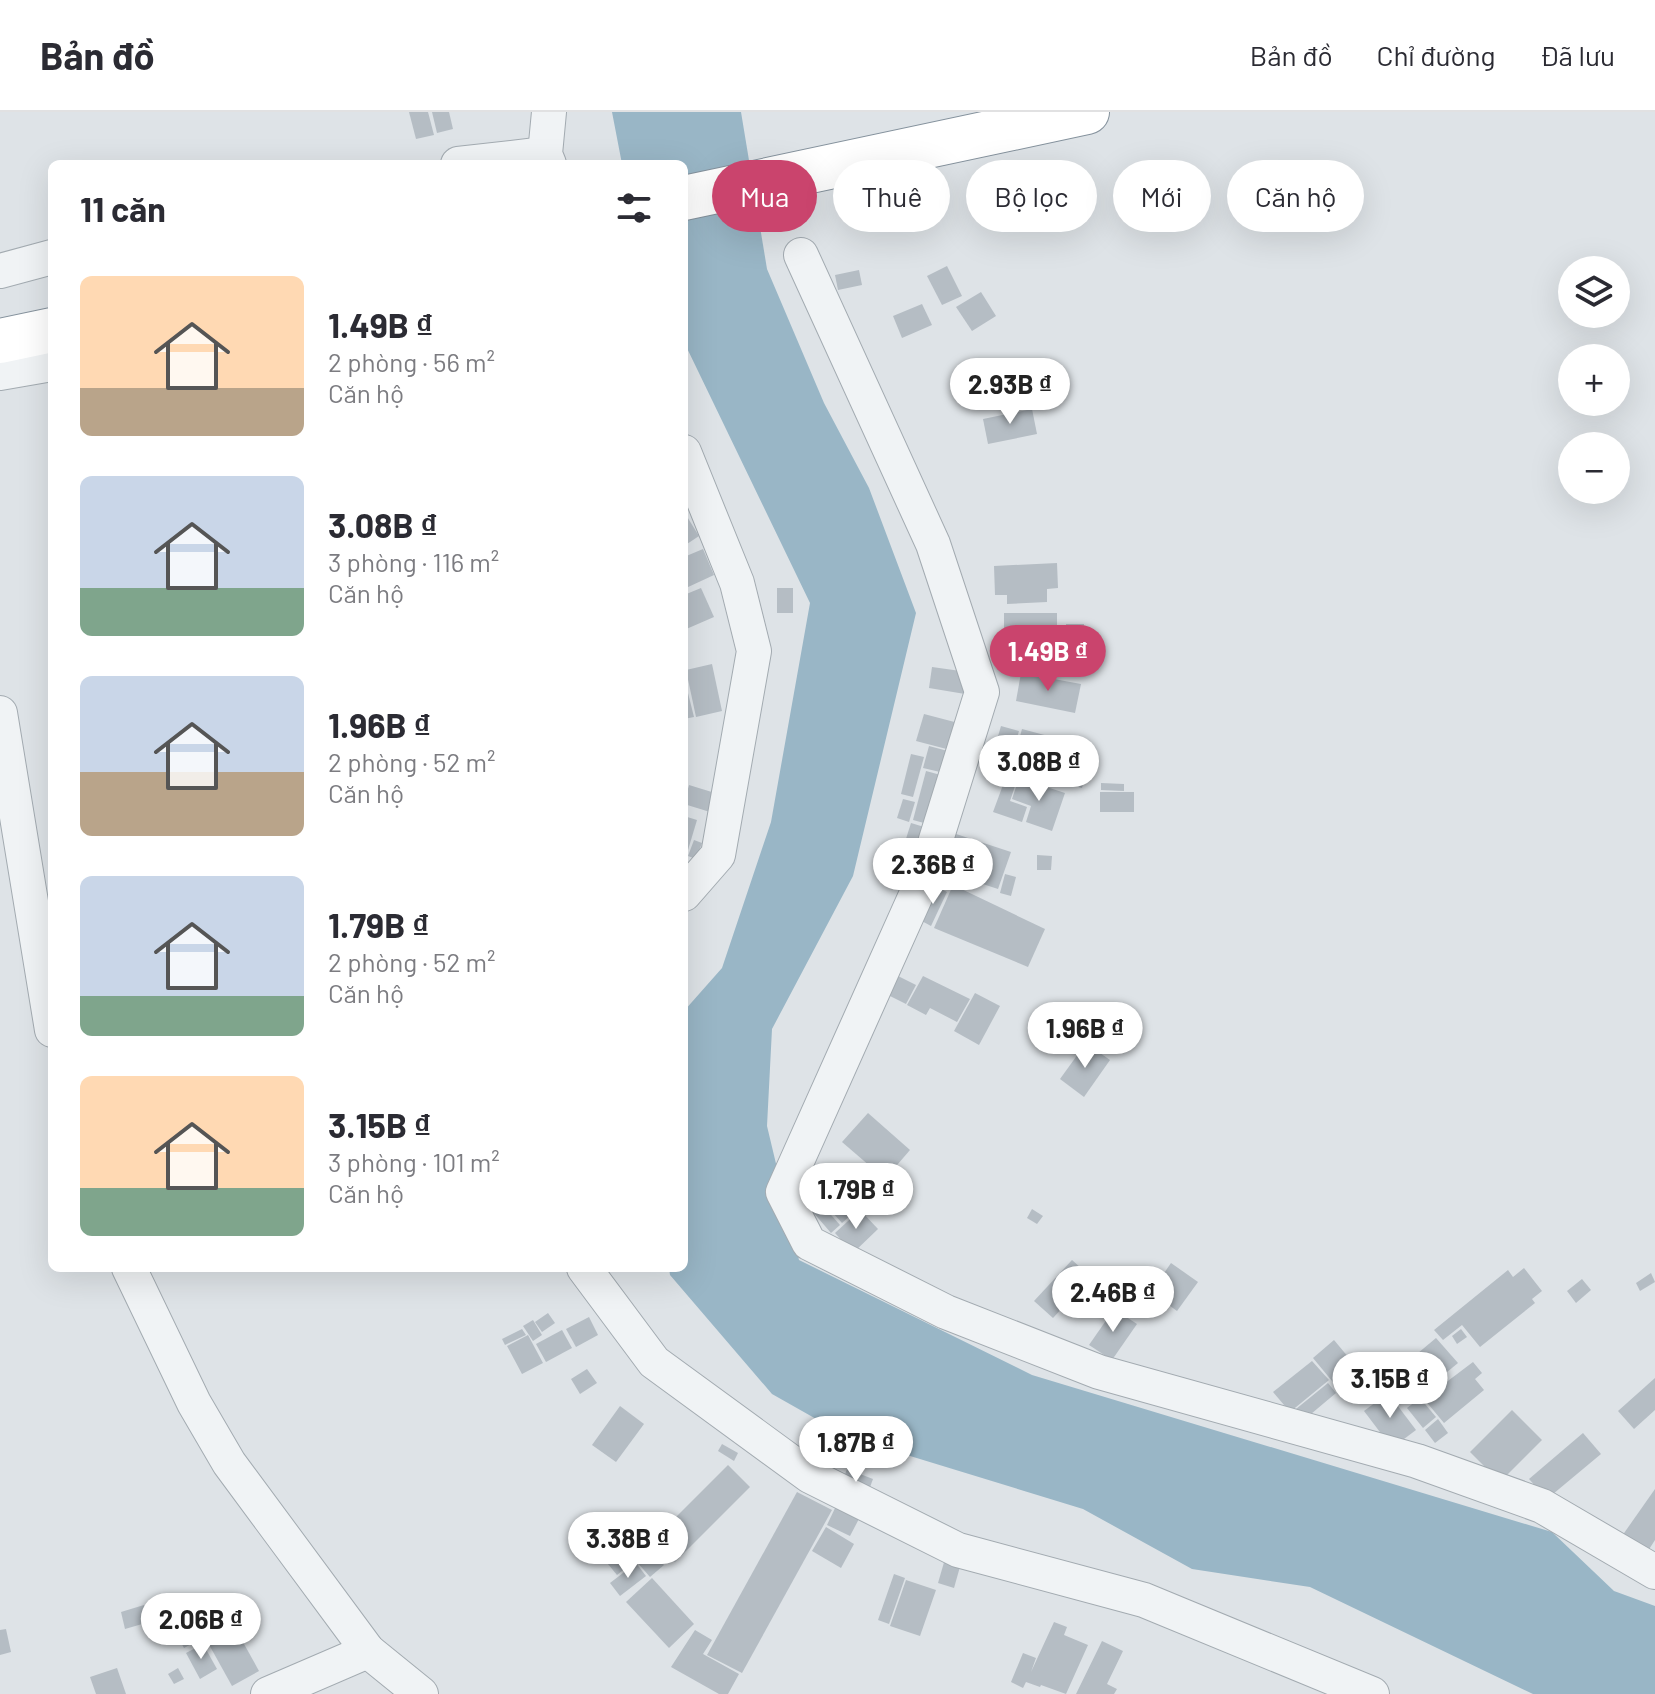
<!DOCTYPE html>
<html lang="vi">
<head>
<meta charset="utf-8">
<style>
  :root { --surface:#fff; --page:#f7f7f7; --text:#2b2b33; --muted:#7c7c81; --line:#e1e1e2; --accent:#ca446d }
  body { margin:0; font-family:Barlow,sans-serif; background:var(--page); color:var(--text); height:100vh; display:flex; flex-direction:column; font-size:30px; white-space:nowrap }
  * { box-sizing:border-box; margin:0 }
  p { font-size:26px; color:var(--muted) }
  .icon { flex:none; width:44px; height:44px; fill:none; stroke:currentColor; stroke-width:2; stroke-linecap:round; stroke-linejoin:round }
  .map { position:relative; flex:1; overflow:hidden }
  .panel { position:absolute; left:48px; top:48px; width:640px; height:1112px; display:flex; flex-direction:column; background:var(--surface); border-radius:12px; box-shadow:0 8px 32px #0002 }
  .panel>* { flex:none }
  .top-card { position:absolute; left:712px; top:48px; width:760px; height:72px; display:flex; gap:16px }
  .tools { position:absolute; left:1558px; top:144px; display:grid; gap:16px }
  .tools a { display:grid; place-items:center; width:72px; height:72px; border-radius:50%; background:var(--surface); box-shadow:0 8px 32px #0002; font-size:40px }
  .price { position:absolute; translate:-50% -68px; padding:0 18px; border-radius:28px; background:#fff; color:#222; font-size:26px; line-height:52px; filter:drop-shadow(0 2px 4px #0008) }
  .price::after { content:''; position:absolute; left:50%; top:48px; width:24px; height:18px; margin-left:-12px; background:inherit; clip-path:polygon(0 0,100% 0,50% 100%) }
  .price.on { background:var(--accent); color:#fff }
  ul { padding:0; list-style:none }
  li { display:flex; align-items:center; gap:24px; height:200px; padding:0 32px }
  li span { display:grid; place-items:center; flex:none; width:224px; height:160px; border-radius:12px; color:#555 }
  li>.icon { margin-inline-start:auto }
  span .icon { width:96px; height:96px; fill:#fffc; stroke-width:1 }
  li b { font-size:34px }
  h2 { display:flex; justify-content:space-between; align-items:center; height:96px; padding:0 32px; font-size:34px }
  .tag { padding:0 28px; border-radius:36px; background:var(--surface); box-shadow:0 8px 32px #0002; font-size:28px; line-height:72px }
  .tag.on { background:var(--accent); color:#fff }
  header { display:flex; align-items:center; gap:48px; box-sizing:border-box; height:112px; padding:0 40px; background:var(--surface); border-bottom:2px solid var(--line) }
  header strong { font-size:38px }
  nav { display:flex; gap:44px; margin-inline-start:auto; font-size:28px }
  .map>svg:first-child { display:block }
</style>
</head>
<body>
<header>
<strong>Bản đồ</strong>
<nav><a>Bản đồ</a><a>Chỉ đường</a><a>Đã lưu</a></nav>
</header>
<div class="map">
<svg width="1655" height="1582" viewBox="0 0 1655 1582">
  <rect width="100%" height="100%" fill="#dee3e7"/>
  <path fill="#99b6c6" d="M612 0H741L767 157 824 291 869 376 916 501 853 764 772 917 767 1014 799 1148 1032 1263 1552 1420 1614 1479 1655 1494V1582H1533L1310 1475 1192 1457 1083 1397 848 1325 772 1282 670 1163 669 1156H684V899L722 856 771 710 810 491 684 230V52H622Z"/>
  <g fill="#b5bdc4">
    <path d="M409 0H428L434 23 416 27Z"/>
    <path d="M432 0H449L453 17 437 21Z"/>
    <path d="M947 154 962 184 942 193 927 164Z"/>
    <path d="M859 158 862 173 838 178 835 163Z"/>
    <path d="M981 180 996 204 972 219 956 195Z"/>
    <path d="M922 192 932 213 902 226 893 204Z"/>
    <path d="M1032 297 1037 322 988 332 983 307Z"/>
    <path d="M686 403 699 424 684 434V405Z"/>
    <path d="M703 437 714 463 686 476 684 445Z"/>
    <path d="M1057 451 1058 476 1047 477V490L1007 492V483H995L994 454Z"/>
    <path d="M701 476 714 505 684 518V483Z"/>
    <rect x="777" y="476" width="16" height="25"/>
    <path d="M1004 501H1057V533L1004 534Z"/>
    <rect x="1066" y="512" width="18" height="13"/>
    <path d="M1064 528H1097V552L1063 551Z"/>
    <path d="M712 552 722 599 696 605 686 558Z"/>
    <path d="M932 555 975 561 971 583 929 576Z"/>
    <path d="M1021 561 1081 572 1075 601 1016 589Z"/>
    <path d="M684 565 694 605 684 607Z"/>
    <path d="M924 602 966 613 958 640 916 629Z"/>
    <path d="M1001 614 1019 619 1009 653 991 648Z"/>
    <path d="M1022 617 1093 636 1082 676 1011 658Z"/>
    <path d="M929 634 959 642 953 663 923 656Z"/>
    <path d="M911 642 924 645 913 685 901 682Z"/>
    <path d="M926 659 948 665 935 714 913 708Z"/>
    <path d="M1007 662 1018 665 1010 689 1027 695 1022 710 993 700Z"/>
    <path d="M1019 666 1065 681 1052 719 1026 710 1031 694 1012 687Z"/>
    <path d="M1101 671 1124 672V679L1101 678Z"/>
    <path d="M689 673 715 681 710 700 684 692Z"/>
    <rect x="1100" y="680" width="34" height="20"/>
    <path d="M903 687 915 690 909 710 897 706Z"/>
    <path d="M684 704 697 708 685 748 684 747Z"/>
    <path d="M911 711 934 718 919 762 897 755Z"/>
    <path d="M953 721 1011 740 998 777 940 758Z"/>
    <path d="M694 728 702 731 696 747 688 744Z"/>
    <path d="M1037 743 1052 744 1051 758H1037Z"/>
    <path d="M1005 762 1016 765 1011 784 1000 781Z"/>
    <path d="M953 773 1045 817 1028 855 934 816Z"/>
    <path d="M935 774 947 780 931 814 918 807Z"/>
    <path d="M898 864 916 873 906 892 888 883Z"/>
    <path d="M923 864 970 887 957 910 930 896 926 903 907 893Z"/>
    <path d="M975 881 1000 894 979 933 954 919Z"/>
    <path d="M1086 931 1110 948 1084 985 1060 967Z"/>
    <path d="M868 1001 910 1038 885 1067 842 1030Z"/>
    <path d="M826 1054 862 1093 842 1111 807 1072Z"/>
    <path d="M809 1078 840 1113 831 1121 800 1085Z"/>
    <path d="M1032 1097 1043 1104 1037 1112 1027 1106Z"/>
    <path d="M860 1098 878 1117 853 1141 835 1121Z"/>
    <path d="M1072 1148 1091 1165 1053 1206 1034 1189Z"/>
    <path d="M1171 1151 1198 1170 1177 1199 1151 1180Z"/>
    <path d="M1524 1156 1542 1179 1532 1187 1535 1191 1480 1235 1462 1213 1443 1228 1434 1218 1508 1158 1513 1165Z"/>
    <path d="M1651 1161 1655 1170 1640 1179 1636 1171Z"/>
    <path d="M1582 1167 1591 1178 1576 1191 1567 1179Z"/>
    <path d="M1114 1197 1137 1212 1112 1248 1089 1233Z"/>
    <path d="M548 1201 555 1211 542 1220 535 1210Z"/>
    <path d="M589 1205 598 1223 576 1235 566 1217Z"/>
    <path d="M533 1208 542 1223 533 1229 523 1214Z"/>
    <path d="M522 1217 526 1223 505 1233 502 1227Z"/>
    <path d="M1461 1217 1467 1225 1457 1232 1452 1224Z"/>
    <path d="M562 1218 572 1236 546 1250 536 1232Z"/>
    <path d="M528 1223 543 1251 522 1262 507 1234Z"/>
    <path d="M1436 1226 1458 1251 1419 1283 1399 1257Z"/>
    <path d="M1334 1228 1359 1258 1337 1275 1313 1246Z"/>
    <path d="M1312 1249 1329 1268 1290 1300 1273 1280Z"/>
    <path d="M1473 1250 1482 1261 1475 1267 1484 1278 1444 1311 1424 1287Z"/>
    <path d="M587 1257 597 1271 580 1282 571 1267Z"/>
    <path d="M1655 1266V1298L1634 1317 1618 1299Z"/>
    <path d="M1328 1271 1336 1281 1305 1307 1296 1297Z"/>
    <path d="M1388 1281 1416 1318 1392 1336 1364 1299Z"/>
    <path d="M1420 1286 1436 1305 1423 1316 1407 1296Z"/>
    <path d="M620 1294 644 1312 616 1350 592 1333Z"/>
    <path d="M1512 1298 1542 1328 1500 1370 1470 1340Z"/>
    <path d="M1438 1307 1448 1321 1435 1331 1425 1318Z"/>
    <path d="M1583 1321 1601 1342 1547 1387 1529 1367Z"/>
    <path d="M722 1332 738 1341 734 1349 718 1339Z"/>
    <path d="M728 1353 750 1375 675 1450 653 1428Z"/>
    <path d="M847 1357 873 1367 866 1386 840 1376Z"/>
    <path d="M1655 1377V1428L1646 1442 1622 1424Z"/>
    <path d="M797 1380 832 1398 742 1561 707 1543Z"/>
    <path d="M837 1392 861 1403 850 1424 827 1413Z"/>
    <path d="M826 1415 854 1432 841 1456 812 1439Z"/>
    <path d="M630 1424 644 1441 617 1463 603 1446Z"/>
    <path d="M651 1438 664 1453 650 1465 637 1450Z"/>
    <path d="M947 1440 963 1444 954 1476 938 1471Z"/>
    <path d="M636 1451 646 1464 620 1484 610 1471Z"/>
    <path d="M894 1462 905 1466 889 1512 878 1508Z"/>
    <path d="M652 1466 694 1512 669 1536 626 1490Z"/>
    <path d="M906 1468 936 1478 920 1524 890 1514Z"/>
    <path d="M195 1482 204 1498 185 1508 176 1492Z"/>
    <path d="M144 1493 149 1510 125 1517 121 1500Z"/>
    <path d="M224 1496 259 1559 232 1574 197 1511Z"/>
    <path d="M192 1510 201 1527 184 1536 175 1520Z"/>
    <path d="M1054 1510 1067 1515 1064 1523 1088 1533 1066 1582 1041 1573 1040 1575 1026 1570 1023 1576 1011 1570 1023 1541 1036 1546 1031 1560Z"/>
    <path d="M6 1517 11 1540 0 1543V1518Z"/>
    <path d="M695 1518 712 1528 703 1542 739 1562 728 1582H719L671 1555Z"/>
    <path d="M1102 1529 1123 1539 1107 1572 1117 1577 1114 1582H1076Z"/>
    <path d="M203 1532 217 1557 200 1567 186 1541Z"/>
    <path d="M117 1556 126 1582H96L90 1565Z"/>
    <path d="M178 1556 184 1567 174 1572 168 1562Z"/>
  </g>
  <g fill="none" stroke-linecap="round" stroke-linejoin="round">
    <g stroke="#a3abb1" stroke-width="36">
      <g id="minor">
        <path d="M458 52 545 42"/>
        <path d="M549 52 545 42 549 0"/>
        <path d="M801 143 933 432 982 580 925 763 783 1080 809 1131 946 1200 1099 1260 1417 1349 1542 1394 1655 1460"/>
        <path d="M0 159 52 145"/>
        <path d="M0 261 52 252"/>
        <path d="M684 340 737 471 754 539 718 743 684 782"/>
        <path d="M0 601 52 918"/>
        <path d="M129 1156 194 1291 229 1351 368 1539 421 1582"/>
        <path d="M584 1156 654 1250 810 1364 958 1438 1144 1488 1372 1582"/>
        <path d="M268 1582 368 1539"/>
      </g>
    </g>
    <g stroke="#85929d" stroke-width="46">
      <g id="highway">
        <path d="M684 86 1087 0"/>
        <path d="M0 229 52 218"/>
      </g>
    </g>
    <use href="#minor" stroke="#f0f3f5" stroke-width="34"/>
    <use href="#highway" stroke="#fff" stroke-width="44"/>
  </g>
</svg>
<div class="tools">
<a><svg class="icon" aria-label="layers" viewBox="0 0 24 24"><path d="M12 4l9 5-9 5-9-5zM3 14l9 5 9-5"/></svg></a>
<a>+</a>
<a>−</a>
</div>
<b class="price" style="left:1010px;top:314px">2.93B ₫</b>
<b class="price on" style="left:1048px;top:581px">1.49B ₫</b>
<b class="price" style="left:1039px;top:691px">3.08B ₫</b>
<b class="price" style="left:933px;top:794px">2.36B ₫</b>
<b class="price" style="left:1085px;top:958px">1.96B ₫</b>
<b class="price" style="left:856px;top:1119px">1.79B ₫</b>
<b class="price" style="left:1113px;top:1222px">2.46B ₫</b>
<b class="price" style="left:1390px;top:1308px">3.15B ₫</b>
<b class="price" style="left:856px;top:1372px">1.87B ₫</b>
<b class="price" style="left:628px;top:1468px">3.38B ₫</b>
<b class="price" style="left:201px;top:1549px">2.06B ₫</b>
<div class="top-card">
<a class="tag on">Mua</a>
<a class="tag">Thuê</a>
<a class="tag">Bộ lọc</a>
<a class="tag">Mới</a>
<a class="tag">Căn hộ</a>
</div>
<section class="panel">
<h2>11 căn<svg class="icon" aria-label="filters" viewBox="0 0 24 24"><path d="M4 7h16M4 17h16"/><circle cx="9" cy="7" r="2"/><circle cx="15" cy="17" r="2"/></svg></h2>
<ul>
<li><span style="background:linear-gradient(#ffd9b3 70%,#b9a48a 0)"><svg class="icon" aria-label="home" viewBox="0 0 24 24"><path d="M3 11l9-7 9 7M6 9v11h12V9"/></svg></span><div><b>1.49B ₫</b><p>2 phòng · 56 m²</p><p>Căn hộ</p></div></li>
<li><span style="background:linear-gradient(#c9d6e8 70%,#7fa58c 0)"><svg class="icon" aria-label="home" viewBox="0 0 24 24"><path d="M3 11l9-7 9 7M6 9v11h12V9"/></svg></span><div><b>3.08B ₫</b><p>3 phòng · 116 m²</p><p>Căn hộ</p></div></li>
<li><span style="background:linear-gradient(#c9d6e8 60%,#b9a48a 0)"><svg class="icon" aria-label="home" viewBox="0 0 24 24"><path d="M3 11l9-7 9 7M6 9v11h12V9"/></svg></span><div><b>1.96B ₫</b><p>2 phòng · 52 m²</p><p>Căn hộ</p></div></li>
<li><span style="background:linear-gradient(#c9d6e8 75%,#7fa58c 0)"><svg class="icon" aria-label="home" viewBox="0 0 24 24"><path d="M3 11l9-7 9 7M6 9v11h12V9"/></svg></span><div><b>1.79B ₫</b><p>2 phòng · 52 m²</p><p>Căn hộ</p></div></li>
<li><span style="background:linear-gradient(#ffd9b3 70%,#7fa58c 0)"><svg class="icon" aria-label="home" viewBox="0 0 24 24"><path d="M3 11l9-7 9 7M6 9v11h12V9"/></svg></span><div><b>3.15B ₫</b><p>3 phòng · 101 m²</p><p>Căn hộ</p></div></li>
</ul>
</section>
</div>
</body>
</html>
